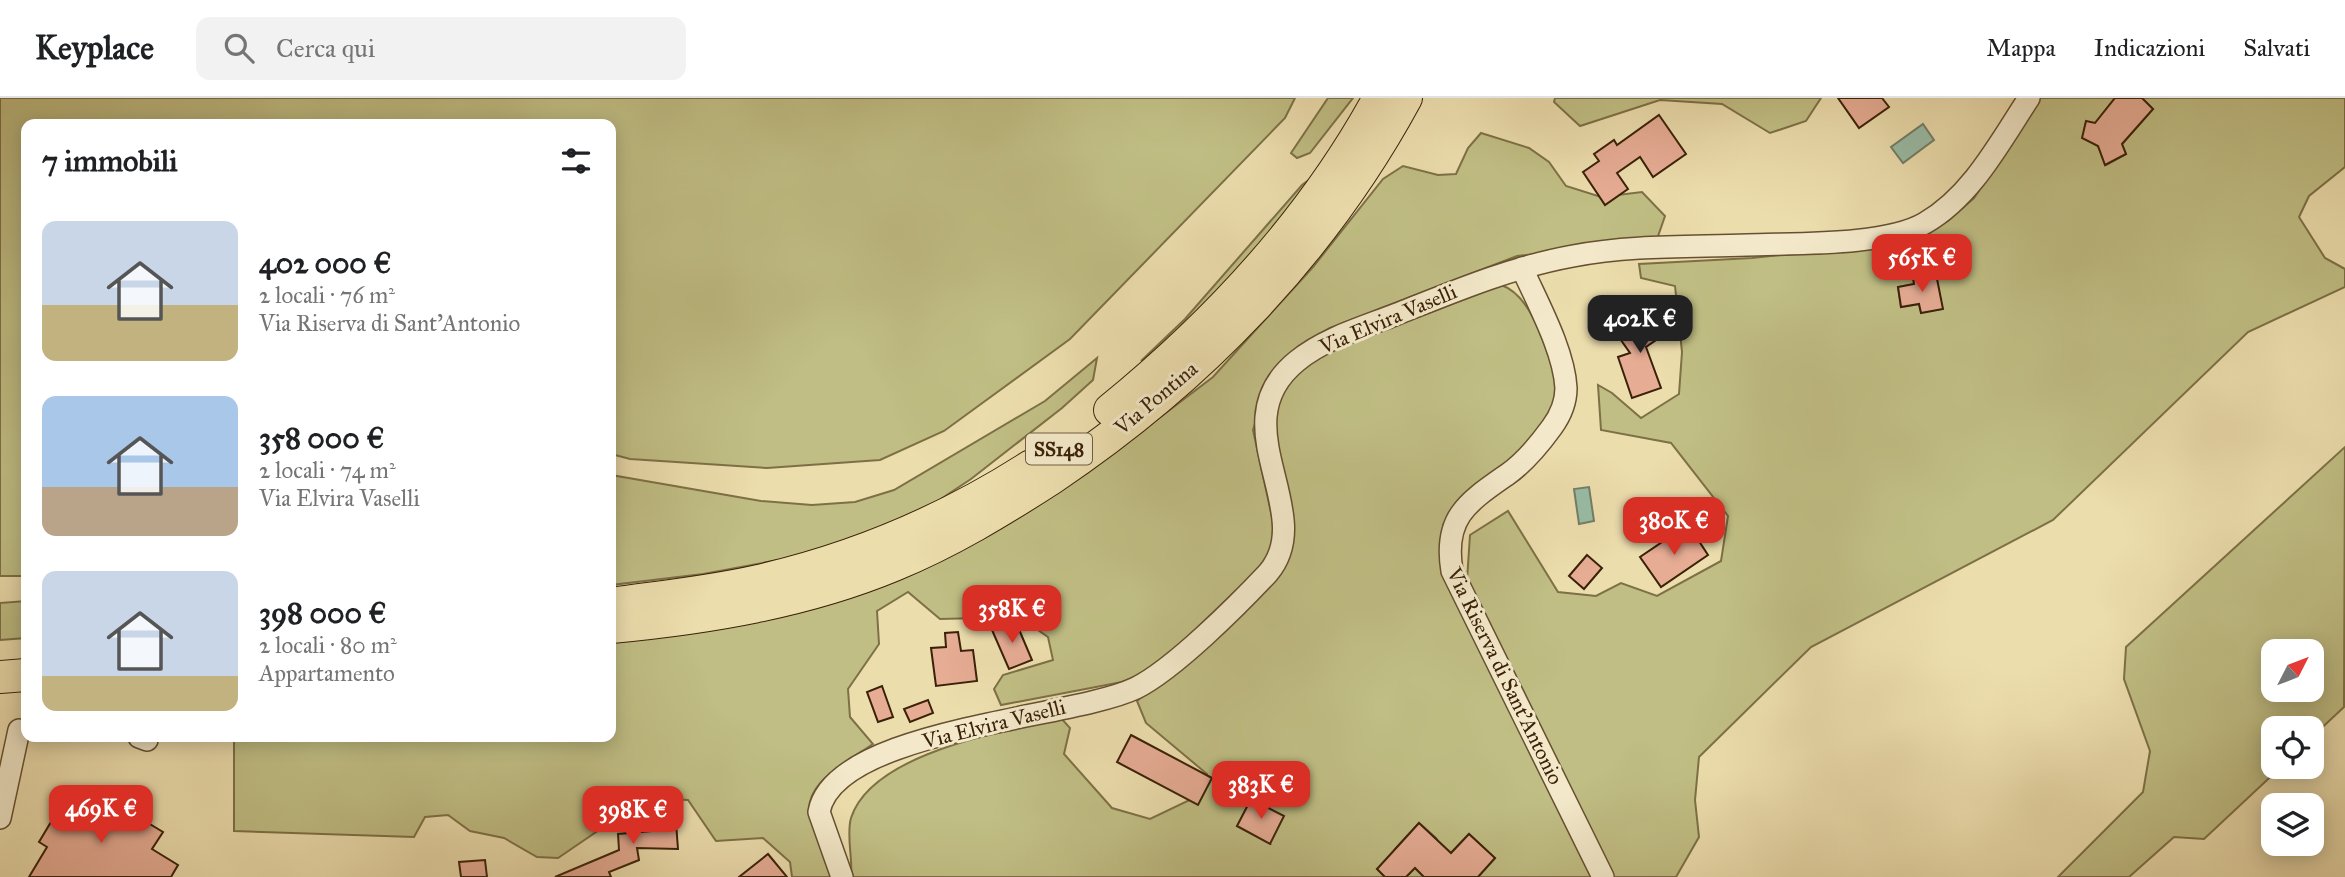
<!DOCTYPE html>
<html lang="it">
<head>
<meta charset="utf-8">
<style>
  :root { --surface:#fff; --page:#f2f2f2; --text:#202124; --muted:#757577; --line:#e0e0e0; --accent:#d93025 }
  body { margin:0; font-family:"IM FELL Great Primer",serif; background:var(--page); color:var(--text); height:100vh; display:flex; flex-direction:column; font-size:26px; white-space:nowrap }
  * { box-sizing:border-box; margin:0 }
  p { font-size:23px; color:var(--muted) }
  .icon { flex:none; width:38px; height:38px; fill:none; stroke:currentColor; stroke-width:2; stroke-linecap:round; stroke-linejoin:round }
  .map { position:relative; flex:1; overflow:hidden }
  .drawer { position:absolute; left:21px; top:21px; width:595px; height:623px; display:flex; flex-direction:column; background:var(--surface); border-radius:14px; box-shadow:0 4px 18px #0003 }
  .drawer>* { flex:none }
  .needle { width:46px; rotate:48deg }
  .fabs { position:absolute; left:2261px; top:541px; display:grid; gap:14px }
  .fabs a { display:grid; place-items:center; width:63px; height:63px; border-radius:14px; background:var(--surface); box-shadow:0 4px 18px #0003; font-size:35px }
  .price { position:absolute; translate:-50% -60px; padding:0 16px; border-radius:14px; background:var(--accent); color:#fff; font-size:23px; line-height:46px; filter:drop-shadow(0 2px 4px #0008) }
  .price::after { content:''; position:absolute; left:50%; top:42px; width:21px; height:16px; margin-left:-10px; background:inherit; clip-path:polygon(0 0,100% 0,50% 100%) }
  .price.selected { background:#222; color:#fff }
  ul { padding:0; list-style:none }
  li { display:flex; align-items:center; gap:21px; height:175px; padding:0 21px }
  li span { display:grid; place-items:center; flex:none; width:196px; height:140px; border-radius:14px; color:#555 }
  li>.icon { margin-inline-start:auto }
  span .icon { width:84px; height:84px; fill:#fffc; stroke-width:1 }
  li b { font-size:30px }
  h2 { display:flex; justify-content:space-between; align-items:center; height:84px; padding:0 21px; font-size:30px }
  header { display:flex; align-items:center; gap:42px; box-sizing:border-box; height:98px; padding:0 35px; background:var(--surface); border-bottom:2px solid var(--line) }
  header strong { font-size:33px }
  nav { display:flex; gap:38px; margin-inline-start:auto; font-size:24px }
  .search { width:490px; height:63px; background:var(--page); display:flex; align-items:center; gap:18px; box-sizing:border-box; padding:0 24px; border-radius:14px; color:var(--muted); font-size:26px }
  .map>svg:first-child { display:block }
</style>
</head>
<body>
<header>
<strong>Keyplace</strong>
<div class="search"><svg class="icon" aria-label="search" viewBox="0 0 24 24"><circle cx="10" cy="10" r="6"/><path d="M15 15l6 6"/></svg>Cerca qui</div>
<nav><a>Mappa</a><a>Indicazioni</a><a>Salvati</a></nav>
</header>
<div class="map">
<svg width="2345" height="779" viewBox="0 0 2345 779">
  <rect width="100%" height="100%" fill="#ecddad"/>
  <filter id="stains"><feTurbulence type="fractalNoise" baseFrequency=".00286" numOctaves="4"/><feColorMatrix values="0 0 0 0 .2 0 0 0 0 .09 0 0 0 0 .02 0 0 0 .5 -.17"/></filter>
  <radialGradient id="worn" r=".72"><stop offset=".6" stop-color="#630" stop-opacity="0"/><stop offset="1" stop-color="#630" stop-opacity=".3"/></radialGradient>
  <g fill="#c0be84" stroke="#7d7046" stroke-width="2" fill-rule="evenodd">
    <path d="M0 0H1295L1285 20 1070 241 944 333 880 362 767 370 630 361 611 356V26H26V478H0Z"/>
    <path d="M1328 0H1353L1310 55 1297 60 1291 55Z"/>
    <path d="M1555 0H1821L1806 23 1770 35 1722 6 1660 2 1580 28 1554 4Z"/>
    <path d="M2040 0H2115L2095 25 2086 24 2083 39 2098 48 2106 67 2126 56 2122 46 2153 11 2142 0H2345V69L2309 98 2299 119 2325 160 2345 171V189L2248 234 2053 422 1811 549 1699 659 1695 702 1699 739 1676 779H1611L1467 482 1470 437 1508 413 1558 494 1596 498 1621 485 1657 498 1721 463 1728 418 1671 345 1601 332 1598 287 1612 295 1641 320 1679 296 1682 254 1675 188 1641 180 1639 166 1752 160 1904 144 1948 123 1974 100ZM1936 176 1942 211 1921 214 1919 206 1901 209 1898 189 1914 186V180Z"/>
    <path d="M1481 35 1529 50 1549 64 1566 88 1601 99 1642 94 1665 118 1657 141 1517 158 1330 230 1300 248 1267 287 1253 332 1277 442 1269 461 1155 570 1122 584 1001 607 994 591 1003 577 1053 562 1048 539 1019 519 940 521 908 494 877 513 879 546 848 591 850 619 873 646C849 663 796 687 812 725 820 743 832 759 837 779H792L790 764 763 740 716 743 688 702 646 700 558 760 537 759 504 740 470 733 448 717 425 719 414 739 234 733V639H611V543L1097 367 1213 279 1313 169 1383 81 1403 68 1438 77 1456 76 1468 50Z"/>
    <path d="M1318 75 1304 103 1161 252 1141 263 1185 221 1302 87Z"/>
    <path d="M1501 187C1535 198 1548 260 1560 292L1536 342 1459 402 1443 427V451L1594 779H1478L1495 760 1469 736 1447 759 1436 740 1419 725 1395 751 1424 779H1406L1410 775 1392 756 1377 771 1385 779H851C853 761 846 737 851 720 872 655 1002 634 1061 620L1070 630 1064 656 1112 710 1150 721 1196 699 1207 676 1146 625 1137 603 1174 571 1291 452 1272 320 1280 294 1312 260ZM1251 701 1270 745 1237 728Z"/>
    <path d="M1097 260 1093 282 1062 310 971 381 909 422 822 454 703 476 611 487V377L761 403 812 407 855 404 894 392 1045 303Z"/>
    <path d="M2345 349 2344 609 2312 639V630H2273V668L2281 669 2204 741 2174 739 2129 779H2058L2143 694 2150 653 2124 581 2126 549ZM2273 553H2312V592H2273Z"/>
    <path d="M26 503V540L0 542V505Z"/>
  </g>
  <g fill="#99bca6" stroke="#737e67" stroke-width="2">
    <path d="M1923 26 1934 42 1903 65 1891 49Z"/>
    <path d="M1589 389 1594 423 1579 426 1574 391Z"/>
  </g>
  <g fill="#e6ac94" stroke="#3a2108" stroke-width="2">
    <path d="M1838 0H1882L1889 9 1859 30Z"/>
    <path d="M2115 0H2142L2153 11 2122 46 2126 56 2105 67 2098 48 2082 40 2086 23 2095 25Z"/>
    <path d="M1659 17 1686 56 1653 79 1640 59 1617 75 1628 91 1605 107 1583 74 1599 63 1594 56 1614 42 1617 47Z"/>
    <path d="M1936 176 1943 211 1921 215 1919 206 1901 209 1898 189 1914 186 1913 180Z"/>
    <path d="M1649 213 1665 236 1646 249 1661 290 1632 300 1618 259 1630 255 1616 235Z"/>
    <path d="M1677 434 1682 442 1693 434 1708 457 1661 489 1640 459Z"/>
    <path d="M1587 457 1602 470 1584 491 1569 478Z"/>
    <path d="M1015 522 1032 562 1009 571 992 532Z"/>
    <path d="M958 534 961 553 973 552 977 583 936 588 931 550 946 549 945 535Z"/>
    <path d="M882 588 893 619 878 624 867 594Z"/>
    <path d="M928 602 933 615 910 624 904 611Z"/>
    <path d="M1131 637 1212 680 1198 707 1117 664Z"/>
    <path d="M66 699 84 710 88 704 108 716 115 705 163 734 152 751 178 767 171 779H29L47 749 39 744Z"/>
    <path d="M1251 701 1284 718 1270 746 1237 728Z"/>
    <path d="M651 711 675 712 678 751 637 750 639 762 609 774 611 779H555L619 752 618 736 651 733Z"/>
    <path d="M1419 725 1451 755 1469 736 1495 760 1478 779H1424L1415 770 1406 779H1385L1377 771Z"/>
    <path d="M768 756 787 779H739Z"/>
    <path d="M485 762 487 779H461L459 764Z"/>
  </g>
  <g fill="none" stroke-linecap="round" stroke-linejoin="round">
    <g stroke="#665031" stroke-width="24">
      <g id="minor">
        <path d="M1522 170C1537 204 1564 252 1566 290 1566 304 1560 318 1552 329 1539 347 1526 363 1508 376 1468 404 1443 419 1452 473L1603 779"/>
        <path d="M139 639 147 642"/>
        <path d="M0 720 19 632"/>
        <path d="M842 779 819 714C834 631 1072 621 1136 590 1174 571 1238 507 1268 475 1320 414 1218 327 1297 263 1325 240 1364 229 1397 216 1455 193 1512 169 1573 158 1630 147 1689 149 1747 147 1794 145 1886 148 1925 125 1972 98 2000 44 2029 0"/>
      </g>
    </g>
    <g stroke="#3a2108" stroke-width="34">
      <g id="highway">
        <path d="M1110 312C1218 224 1312 123 1379 0"/>
        <path d="M611 506C660 499 710 494 758 483 855 461 947 422 1031 368"/>
        <path d="M611 529C707 520 805 504 894 467 950 444 1001 413 1052 380 1198 282 1322 155 1406 0"/>
        <path d="M0 579 26 577"/>
      </g>
    </g>
    <use href="#minor" stroke="#f3e9ca" stroke-width="21"/>
    <use href="#highway" stroke="#ecddad" stroke-width="32"/>
  </g>
  <g text-anchor="middle" dominant-baseline="central" stroke-width="6" stroke-linejoin="round" paint-order="stroke">
    <rect fill="#f3e9ca" stroke="#725d42" stroke-width="2" x="1026" y="335.5" width="66" height="31" rx="5"/>
    <g font-size="19" font-weight="bold" fill="#3a2108">
      <text x="1059" y="351">SS148</text>
    </g>
    <g font-size="21" fill="#3a2108" stroke="#f3e9ca">
      <text transform="translate(1388 221) rotate(-23)">Via Elvira Vaselli</text>
      <text transform="translate(1156 300) rotate(-40)">Via Pontina</text>
      <text transform="translate(1505 578) rotate(64)">Via Riserva di Sant'Antonio</text>
      <text transform="translate(994 626) rotate(-14)">Via Elvira Vaselli</text>
    </g>
  </g>
  <rect width="100%" height="100%" filter="url(#stains)"/>
  <rect width="100%" height="100%" fill="url(#worn)"/>
</svg>
<div class="fabs">
<a><svg class="needle" viewBox="-14 -14 28 28"><path d="M0-13l5 13h-10z" fill="#e53935"/><path d="M0 13l5-13h-10z" fill="#757577"/></svg></a>
<a><svg class="icon" aria-label="locate" viewBox="0 0 24 24"><circle cx="12" cy="12" r="6"/><path d="M12 2v4M12 18v4M2 12h4M18 12h4"/></svg></a>
<a><svg class="icon" aria-label="layers" viewBox="0 0 24 24"><path d="M12 4l9 5-9 5-9-5zM3 14l9 5 9-5"/></svg></a>
</div>
<b class="price" style="left:1922px;top:196px">565K €</b>
<b class="price selected" style="left:1640px;top:257px">402K €</b>
<b class="price" style="left:1674px;top:459px">380K €</b>
<b class="price" style="left:1012px;top:547px">358K €</b>
<b class="price" style="left:1261px;top:723px">383K €</b>
<b class="price" style="left:101px;top:747px">469K €</b>
<b class="price" style="left:633px;top:748px">398K €</b>
<section class="drawer">
<h2>7 immobili<svg class="icon" aria-label="filters" viewBox="0 0 24 24"><path d="M4 7h16M4 17h16"/><circle cx="9" cy="7" r="2"/><circle cx="15" cy="17" r="2"/></svg></h2>
<ul>
<li><span style="background:linear-gradient(#c9d6e8 60%,#c2b280 0)"><svg class="icon" aria-label="home" viewBox="0 0 24 24"><path d="M3 11l9-7 9 7M6 9v11h12V9"/></svg></span><div><b>402 000 €</b><p>2 locali · 76 m²</p><p>Via Riserva di Sant'Antonio</p></div></li>
<li><span style="background:linear-gradient(#a9c7e8 65%,#b9a48a 0)"><svg class="icon" aria-label="home" viewBox="0 0 24 24"><path d="M3 11l9-7 9 7M6 9v11h12V9"/></svg></span><div><b>358 000 €</b><p>2 locali · 74 m²</p><p>Via Elvira Vaselli</p></div></li>
<li><span style="background:linear-gradient(#c9d6e8 75%,#c2b280 0)"><svg class="icon" aria-label="home" viewBox="0 0 24 24"><path d="M3 11l9-7 9 7M6 9v11h12V9"/></svg></span><div><b>398 000 €</b><p>2 locali · 80 m²</p><p>Appartamento</p></div></li>
</ul>
</section>
</div>
</body>
</html>
